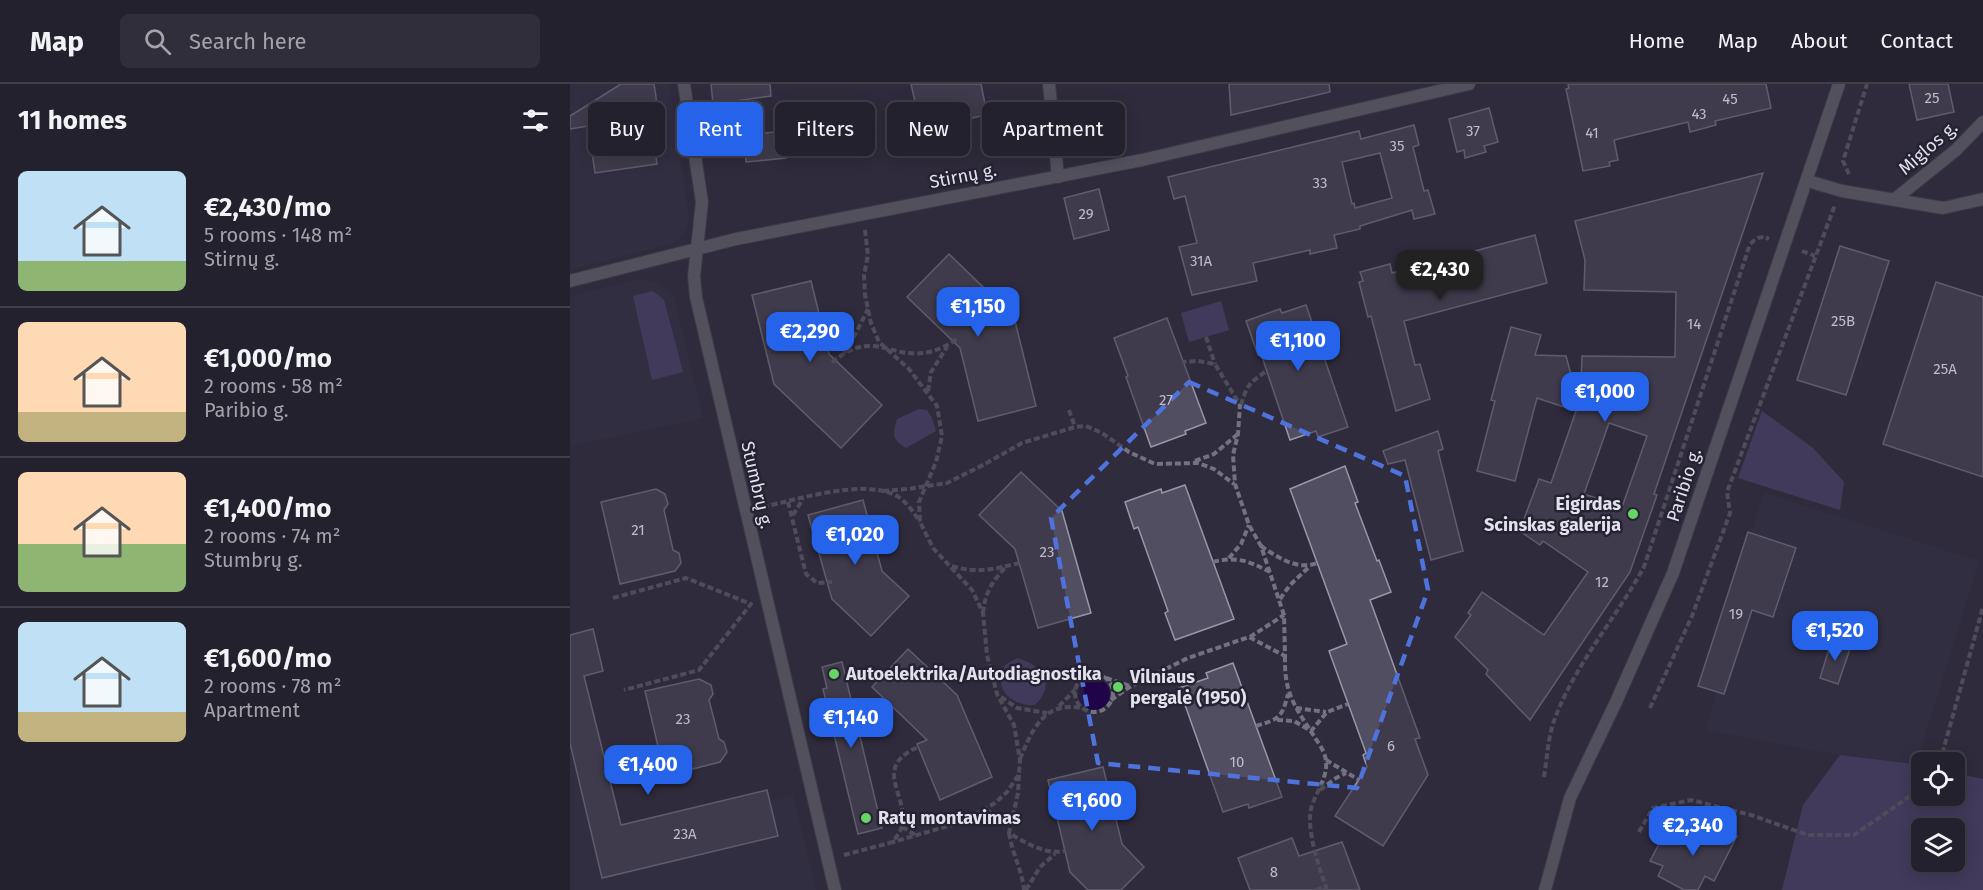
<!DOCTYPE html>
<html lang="en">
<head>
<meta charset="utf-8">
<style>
  :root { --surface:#23212e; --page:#2f2e3a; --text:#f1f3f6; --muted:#a3a3aa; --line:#403e4a; --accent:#2563eb }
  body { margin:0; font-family:"Fira Sans",sans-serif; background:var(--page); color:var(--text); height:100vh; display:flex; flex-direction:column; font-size:22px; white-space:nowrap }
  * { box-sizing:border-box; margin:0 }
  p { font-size:20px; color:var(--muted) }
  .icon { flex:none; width:33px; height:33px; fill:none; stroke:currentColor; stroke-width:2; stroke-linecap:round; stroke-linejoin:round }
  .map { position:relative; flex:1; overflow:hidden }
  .drawer { display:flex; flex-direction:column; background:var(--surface); width:570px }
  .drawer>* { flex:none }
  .hud { position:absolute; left:18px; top:18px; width:570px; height:54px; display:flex; gap:12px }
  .controls { position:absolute; left:1341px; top:668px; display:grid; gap:12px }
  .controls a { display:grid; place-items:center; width:54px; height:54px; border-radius:9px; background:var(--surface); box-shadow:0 3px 15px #0003,0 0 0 2px var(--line); font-size:30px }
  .price { position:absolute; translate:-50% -51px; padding:0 14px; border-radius:12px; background:var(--accent); color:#fff; font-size:20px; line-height:39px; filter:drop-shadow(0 2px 3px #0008) }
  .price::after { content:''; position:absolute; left:50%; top:36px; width:18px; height:14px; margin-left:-9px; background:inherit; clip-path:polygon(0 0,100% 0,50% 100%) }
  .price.active { background:#222; color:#fff }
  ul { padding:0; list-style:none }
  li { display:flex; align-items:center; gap:18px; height:150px; padding:0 18px }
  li+li { border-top:2px solid var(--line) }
  li span { display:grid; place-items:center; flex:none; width:168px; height:120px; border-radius:9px; color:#555 }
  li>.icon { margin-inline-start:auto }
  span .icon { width:72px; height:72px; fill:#fffc; stroke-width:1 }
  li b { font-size:26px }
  h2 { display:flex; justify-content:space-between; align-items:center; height:72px; padding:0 18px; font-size:26px }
  .pill { padding:0 21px; border-radius:9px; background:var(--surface); box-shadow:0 3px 15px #0003,0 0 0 2px var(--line); font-size:21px; line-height:54px }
  .pill.active { background:var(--accent); color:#fff }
  header { display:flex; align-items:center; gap:36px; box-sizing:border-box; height:84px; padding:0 30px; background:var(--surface); border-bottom:2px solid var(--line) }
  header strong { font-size:28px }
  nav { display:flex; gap:33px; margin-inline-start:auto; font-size:21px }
  .search { width:420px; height:54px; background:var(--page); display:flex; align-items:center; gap:15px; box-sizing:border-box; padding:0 21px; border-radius:9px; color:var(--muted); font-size:22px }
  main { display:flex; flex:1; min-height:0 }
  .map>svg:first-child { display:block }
</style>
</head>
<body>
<header>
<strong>Map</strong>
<div class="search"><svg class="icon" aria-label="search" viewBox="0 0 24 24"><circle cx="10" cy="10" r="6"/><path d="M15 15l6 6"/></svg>Search here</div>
<nav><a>Home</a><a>Map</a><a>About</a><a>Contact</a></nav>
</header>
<main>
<section class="drawer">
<h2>11 homes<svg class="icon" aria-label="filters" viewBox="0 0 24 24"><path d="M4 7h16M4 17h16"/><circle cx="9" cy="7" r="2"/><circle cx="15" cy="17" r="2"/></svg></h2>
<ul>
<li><span style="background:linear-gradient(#bfe0f5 75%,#8fb573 0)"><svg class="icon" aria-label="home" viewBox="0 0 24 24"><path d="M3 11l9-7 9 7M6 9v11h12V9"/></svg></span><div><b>€2,430/mo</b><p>5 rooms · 148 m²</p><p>Stirnų g.</p></div></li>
<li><span style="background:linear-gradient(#ffd9b3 75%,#c2b280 0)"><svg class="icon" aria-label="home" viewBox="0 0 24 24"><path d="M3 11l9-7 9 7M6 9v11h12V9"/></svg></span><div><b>€1,000/mo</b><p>2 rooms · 58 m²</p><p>Paribio g.</p></div></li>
<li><span style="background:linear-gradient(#ffd9b3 60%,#8fb573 0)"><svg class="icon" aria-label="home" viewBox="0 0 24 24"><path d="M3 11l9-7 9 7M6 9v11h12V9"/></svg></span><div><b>€1,400/mo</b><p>2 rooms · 74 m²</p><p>Stumbrų g.</p></div></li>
<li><span style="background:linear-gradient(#bfe0f5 75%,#c2b280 0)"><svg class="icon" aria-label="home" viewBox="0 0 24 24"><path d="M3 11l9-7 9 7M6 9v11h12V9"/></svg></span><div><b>€1,600/mo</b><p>2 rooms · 78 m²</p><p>Apartment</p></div></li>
</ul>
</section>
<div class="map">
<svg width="1413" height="806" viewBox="0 0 1413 806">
  <rect width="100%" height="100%" fill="#2f2c3d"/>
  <g fill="#363149">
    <path d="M0 0H99L119 132 117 143 111 152 104 159 0 186Z"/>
    <path d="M67 196 81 197 94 203 104 213 133 334 0 362V212Z"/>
    <path d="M1194 409 1409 477 1346 680 1270 671 1136 646 1147 608 1128 602 1178 448 1181 449Z"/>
    <path d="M0 659 21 748 197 706 200 718 223 711 246 806H0Z"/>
  </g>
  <g fill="#594c82" fill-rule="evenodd">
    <path d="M83 207 94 216 113 288 82 296 63 212Z"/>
    <path d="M651 217 659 246 619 258 611 229Z"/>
    <path d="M349 325 357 326 362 334 366 347 336 364C321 355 323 350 327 335Z"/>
    <path d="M1192 327 1243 364 1274 398 1270 426 1168 394Z"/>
    <path d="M447 574C472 581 487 599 465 621 452 622 434 615 431 600 430 594 433 587 435 581Z"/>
    <path d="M1270 671 1351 681 1352 711H1384L1385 689 1413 695V806H1212L1233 721ZM1352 744H1384V777H1352Z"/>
  </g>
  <circle fill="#200449" cx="524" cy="610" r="16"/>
  <g fill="#524e61" stroke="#9996ab" stroke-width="1.5" fill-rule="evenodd">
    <path d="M51 0H84L89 33 81 35 87 80 25 89 18 42 0 45V32Z"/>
    <path d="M141 0H200L201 12 143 20Z"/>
    <path d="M341 0H411L416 25 414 26 415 31 369 42 367 37 350 40Z"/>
    <path d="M659 0H759L760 8 661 31Z"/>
    <path d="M998 0H1196L1201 24 1145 37 1146 41 1120 48 1118 38 1044 56 1048 76 1039 78 1040 82 1013 87 996 5 999 4Z"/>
    <path d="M1339 0H1378L1384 28 1347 36Z"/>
    <path d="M919 24 928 58 914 62 916 68 895 74 894 66 887 68 879 35Z"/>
    <path d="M844 41 849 61 843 63 854 107 858 106 865 130 844 135 842 126 790 142V145L764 151 767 164 740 170V166L683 179 687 197 622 211 609 163 627 159 615 112 604 115 598 93 789 47 791 55ZM810 69 822 114 785 124 784 119 782 120 772 78Z"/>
    <path d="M214 47 216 74 176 78 174 51Z"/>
    <path d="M1193 89 1084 410 1087 411 1060 488 960 636 916 590 918 586 885 553 901 531 898 529 912 508 974 551 1018 488 973 457 970 461 947 445 954 435 969 395 981 399 1006 327 967 314 945 397 907 387 925 317 921 316 941 243 971 251 965 271 996 272 1010 324 1012 272 1105 273 1106 208 1014 206 1015 176 1005 137ZM1039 339 1077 352 1052 423 1014 410Z"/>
    <path d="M529 105 539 146 504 155 494 114Z"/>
    <path d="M965 151 977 199 834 237 845 281 850 280 860 315 826 327 801 232 798 233 789 198 793 197 790 188 820 180 822 189Z"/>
    <path d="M1270 162 1319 177 1276 311 1227 296Z"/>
    <path d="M379 170 444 233 466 322 408 337 390 264 337 213Z"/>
    <path d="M241 197 259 270 312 321 271 364 204 300 182 211Z"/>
    <path d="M1366 198 1413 213V393L1313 360Z"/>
    <path d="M736 221 778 343 748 353 746 347 720 356 691 270 688 271 676 237 710 225 712 229Z"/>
    <path d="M597 234 636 339 615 347 616 350 581 363 556 293 558 292 544 254Z"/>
    <path d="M868 347 873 365 868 367 893 467 861 476 835 376 818 380 813 367Z"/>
    <path d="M775 382 788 418 785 419 807 477 809 476 821 508 800 516 850 654 845 655 858 691 813 762 765 732 797 683 793 671 796 669 759 567 777 560 720 405Z"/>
    <path d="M451 388 492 427 521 529 468 544 445 465 409 431Z"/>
    <path d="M615 401 664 535 605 556 595 529 598 527 568 443 564 445 555 418 591 405 592 409Z"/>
    <path d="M86 405 95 410 98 420 94 426 103 466 109 469 111 479 105 487 50 500 31 418Z"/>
    <path d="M293 416 312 487 339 512 301 552 262 515 238 431Z"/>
    <path d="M1178 448 1226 464 1203 533 1182 526 1154 610 1128 602Z"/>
    <path d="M23 545 33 587 14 592 51 741 197 706 208 752 32 794 0 659V551Z"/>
    <path d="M1262 555 1281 562 1268 600 1250 594Z"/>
    <path d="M338 565 387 611 422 693 370 716 347 660 357 656 302 603Z"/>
    <path d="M272 578 312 744 288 750 253 605 257 604 252 583Z"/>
    <path d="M663 579 712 713 679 724 678 720 653 728 609 604 638 594 636 589Z"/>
    <path d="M129 595 141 601 143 610 139 616 149 655 154 658 157 668 150 678 95 692 75 607Z"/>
    <path d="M533 683 552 760 574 783 551 806H518L500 788 478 696Z"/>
    <path d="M1141 738 1167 752 1144 797 1135 792 1128 806H1114L1088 792 1093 782 1080 777 1098 743 1130 759Z"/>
    <path d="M722 754 729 772 772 758 790 806H680L668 774Z"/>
  </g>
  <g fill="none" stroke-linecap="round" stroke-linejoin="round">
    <g stroke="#4c4959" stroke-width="14">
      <g id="minor">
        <path d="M114 0 132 118 124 192 126 213 265 806"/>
        <path d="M479 0 488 93"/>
        <path d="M1238 97 1272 107 1373 124 1413 115"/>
        <path d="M1325 115 1386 66 1413 38"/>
        <path d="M0 197 166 155 572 76 899 0"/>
        <path d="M975 806 1000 714 1046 618 1103 489 1269 0"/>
      </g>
    </g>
    <g stroke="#747280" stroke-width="4" stroke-dasharray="6 3" stroke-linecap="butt">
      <path d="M1279 90 1273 77 1297 0"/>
      <path d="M295 146 298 171 294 191 295 211 301 239 309 258 339 285 367 322 372 352 366 378 349 418 350 438 363 464 402 506 413 529 417 571 427 610 444 641 450 676 449 690 437 708 425 719 392 738 323 758"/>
      <path d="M1232 167 1245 172"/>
      <path d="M636 253 645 280"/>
      <path d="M274 269 281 259 298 225"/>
      <path d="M262 278C270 272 280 265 290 263 302 260 315 264 327 267 350 273 369 268 388 254"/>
      <path d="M358 307 361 288 377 263"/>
      <path d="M671 321C676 302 681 297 697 287"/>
      <path d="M499 326 505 343"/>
      <path d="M625 377 644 370 668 350"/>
      <path d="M313 407 338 405 377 399 415 380 452 359 505 343 516 342 532 349 559 368 585 380 628 379 644 385 664 400"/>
      <path d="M218 418 236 490 247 499 262 498"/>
      <path d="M193 423C229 415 292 395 325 411 336 416 343 428 350 438"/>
      <path d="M223 431 233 415"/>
      <path d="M691 462C707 473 728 487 747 479"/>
      <path d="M659 474 671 460 679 441"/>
      <path d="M643 478C666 472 679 477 700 488"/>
      <path d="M382 482C407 490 425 485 449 479"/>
      <path d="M43 514 116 494 181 520 129 586 54 606"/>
      <path d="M710 515 720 501 739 483"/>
      <path d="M413 529C415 509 422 497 436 483"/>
      <path d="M680 553 714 531"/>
      <path d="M715 572C714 607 723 620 742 649 747 657 755 667 756 677 758 694 745 709 741 725 736 745 750 787 757 806"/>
      <circle cx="524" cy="609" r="19"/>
      <path d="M536 594 560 602"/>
      <path d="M431 613 447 624 477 629"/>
      <path d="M541 616 561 602 618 574 679 553 715 572 714 531 691 462 679 441 665 400 663 371 668 350 670 321 645 280 628 277 613 278"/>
      <path d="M489 622 505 606"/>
      <path d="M726 624 756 628"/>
      <path d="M1080 624 1122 532 1160 429 1157 408 1265 121"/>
      <path d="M707 636 724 637 741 647 757 628 778 620"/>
      <path d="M686 642C709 635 712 634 718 610"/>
      <path d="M450 675C462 646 474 617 511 624"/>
      <path d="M756 676 789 696"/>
      <path d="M1370 678 1413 523"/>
      <path d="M449 691 448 709 439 749C456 759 475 771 495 767"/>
      <path d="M974 693C977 675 978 652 985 634 1006 579 1046 534 1074 483L1180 160C1187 154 1190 151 1199 155"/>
      <path d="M750 706 766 694 776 689"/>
      <path d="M416 726 440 740"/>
      <path d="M332 743 347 752"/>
      <path d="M1069 748 1083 724 1121 716 1181 731 1238 751H1284L1352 704"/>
      <path d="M439 749C442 769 452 786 454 806"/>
      <path d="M274 771 323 758C326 753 331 747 332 742 339 711 301 684 348 663"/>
      <path d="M456 806 470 783 485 770"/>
      <path d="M746 806 756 803"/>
    </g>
    <use href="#minor" stroke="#7d7c85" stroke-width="12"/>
  </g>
  <path d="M0 0H1413V806H0ZM619 298 835 392 858 506 787 704 528 679 481 434Z" fill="#2f2c3d" fill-opacity=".55" fill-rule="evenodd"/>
  <path fill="none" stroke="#4e73dd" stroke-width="4.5" stroke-dasharray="12 8" stroke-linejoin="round" d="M619 298 835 392 858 506 787 704 528 679 481 434Z"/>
  <g fill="#68d465" stroke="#252233" stroke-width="2">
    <circle cx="1063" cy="430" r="6"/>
    <circle cx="264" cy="590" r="6"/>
    <circle cx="548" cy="603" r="6"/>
    <circle cx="296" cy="734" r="6"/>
  </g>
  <g text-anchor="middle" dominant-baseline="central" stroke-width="5" stroke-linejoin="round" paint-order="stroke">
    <g font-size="15" fill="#bebcc9">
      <text x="1362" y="14">25</text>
      <text x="1160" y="15">45</text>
      <text x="1129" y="30">43</text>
      <text x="903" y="47">37</text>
      <text x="1022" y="49">41</text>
      <text x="827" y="62">35</text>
      <text x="750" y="99">33</text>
      <text x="516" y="130">29</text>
      <text x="631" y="177">31A</text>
      <text x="1273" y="237">25B</text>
      <text x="1124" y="240">14</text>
      <text x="1375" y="285">25A</text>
      <text x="596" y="316">27</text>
      <text x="68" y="446">21</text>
      <text x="477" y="468">23</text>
      <text x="1032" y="498">12</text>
      <text x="1166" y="530">19</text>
      <text x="113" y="635">23</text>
      <text x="821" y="662">6</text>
      <text x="667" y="678">10</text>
      <text x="115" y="750">23A</text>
      <text x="704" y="788">8</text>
    </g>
    <g font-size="18" fill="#e2e1ec" stroke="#252233">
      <text transform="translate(1358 64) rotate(-41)">Miglos g.</text>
      <text transform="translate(393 92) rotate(-11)">Stirnų g.</text>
      <text transform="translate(187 401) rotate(77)">Stumbrų g.</text>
      <text transform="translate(1114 401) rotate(-72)">Paribio g.</text>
    </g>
    <g font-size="18" font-weight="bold" fill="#e2e1ec" stroke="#252233" text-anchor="start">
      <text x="1051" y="420" text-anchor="end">Eigirdas<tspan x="1051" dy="21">Scinskas galerija</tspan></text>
      <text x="276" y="590">Autoelektrika/Autodiagnostika</text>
      <text x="560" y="593">Vilniaus<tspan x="560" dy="21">pergalė (1950)</tspan></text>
      <text x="308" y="734">Ratų montavimas</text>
    </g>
  </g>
</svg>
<div class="controls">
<a><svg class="icon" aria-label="locate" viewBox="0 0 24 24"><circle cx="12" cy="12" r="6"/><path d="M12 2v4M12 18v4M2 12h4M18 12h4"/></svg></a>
<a><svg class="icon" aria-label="layers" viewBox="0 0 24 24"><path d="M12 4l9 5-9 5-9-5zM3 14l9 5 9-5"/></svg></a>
</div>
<b class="price active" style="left:870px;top:217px">€2,430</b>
<b class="price" style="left:408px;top:254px">€1,150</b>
<b class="price" style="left:240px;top:279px">€2,290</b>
<b class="price" style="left:728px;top:288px">€1,100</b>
<b class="price" style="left:1035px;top:339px">€1,000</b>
<b class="price" style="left:285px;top:482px">€1,020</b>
<b class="price" style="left:1265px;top:578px">€1,520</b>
<b class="price" style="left:281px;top:665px">€1,140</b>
<b class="price" style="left:78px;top:712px">€1,400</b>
<b class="price" style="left:522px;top:748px">€1,600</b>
<b class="price" style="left:1123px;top:773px">€2,340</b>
<div class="hud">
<a class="pill">Buy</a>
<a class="pill active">Rent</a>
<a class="pill">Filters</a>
<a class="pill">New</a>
<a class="pill">Apartment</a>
</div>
</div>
</main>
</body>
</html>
